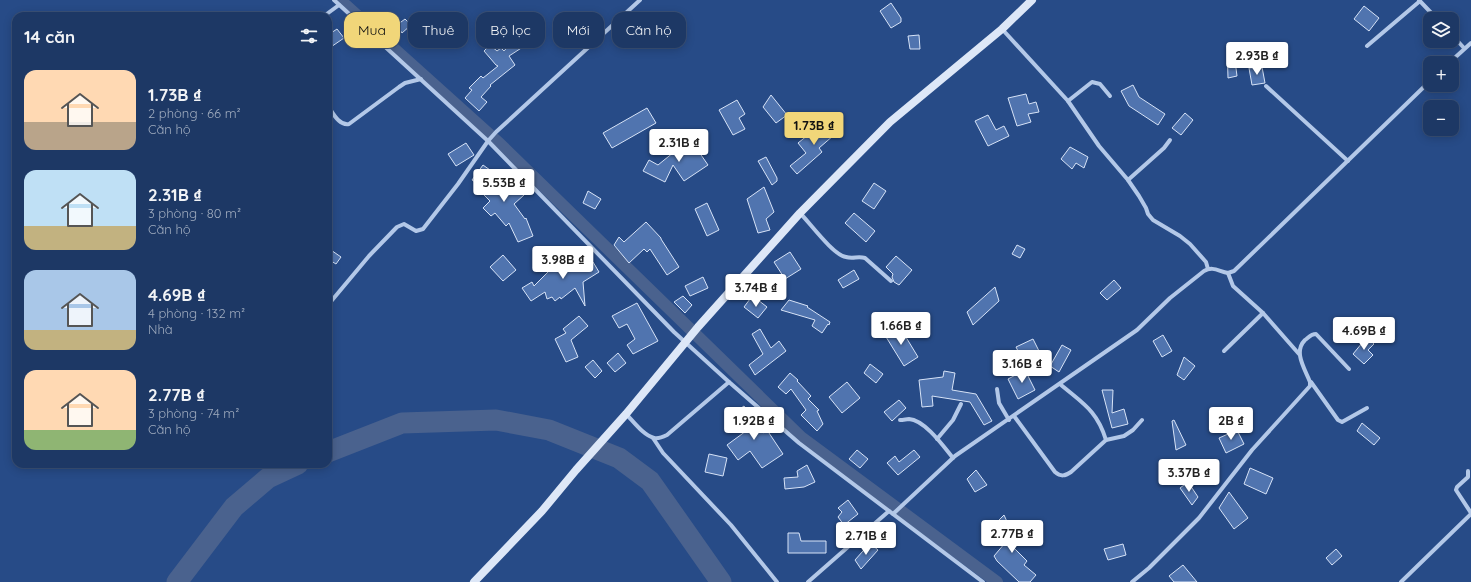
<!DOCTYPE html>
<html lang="vi">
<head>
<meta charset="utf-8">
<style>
  :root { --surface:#1d3865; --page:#2a436e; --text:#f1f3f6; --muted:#a0acbf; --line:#3b5279; --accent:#f1d679 }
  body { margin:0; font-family:Quicksand,sans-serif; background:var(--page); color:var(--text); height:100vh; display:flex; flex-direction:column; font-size:15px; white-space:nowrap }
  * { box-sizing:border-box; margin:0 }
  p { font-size:13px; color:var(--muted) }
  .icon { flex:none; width:22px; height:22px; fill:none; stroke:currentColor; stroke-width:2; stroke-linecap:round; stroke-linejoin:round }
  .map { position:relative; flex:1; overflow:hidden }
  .sheet { position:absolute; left:12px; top:12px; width:320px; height:456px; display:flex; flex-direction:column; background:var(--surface); border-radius:12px; box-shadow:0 2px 10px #0003,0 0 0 1px var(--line) }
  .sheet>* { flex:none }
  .banner { position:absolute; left:344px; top:12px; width:380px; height:36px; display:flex; gap:8px }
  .buttons { position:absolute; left:1423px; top:12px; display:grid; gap:8px }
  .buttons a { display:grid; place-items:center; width:36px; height:36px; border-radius:8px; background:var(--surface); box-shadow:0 2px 10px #0003,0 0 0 1px var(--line); font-size:20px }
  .price { position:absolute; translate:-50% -34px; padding:0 9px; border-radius:4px; background:#fff; color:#222; font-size:13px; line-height:26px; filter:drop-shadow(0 1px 2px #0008) }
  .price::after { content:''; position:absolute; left:50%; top:24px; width:12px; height:9px; margin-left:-6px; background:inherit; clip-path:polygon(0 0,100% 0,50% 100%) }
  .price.selected { background:var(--accent); color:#111 }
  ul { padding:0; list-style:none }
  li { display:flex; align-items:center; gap:12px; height:100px; padding:0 12px }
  li span { display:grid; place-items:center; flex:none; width:112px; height:80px; border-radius:12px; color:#555 }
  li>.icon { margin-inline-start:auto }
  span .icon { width:48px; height:48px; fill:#fffc; stroke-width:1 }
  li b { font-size:17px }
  h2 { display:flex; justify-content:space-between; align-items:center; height:48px; padding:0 12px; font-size:17px }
  .chip { padding:0 14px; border-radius:12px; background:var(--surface); box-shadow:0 2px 10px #0003,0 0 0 1px var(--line); font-size:14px; line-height:36px }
  .chip.selected { background:var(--accent); color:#111 }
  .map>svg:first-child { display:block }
</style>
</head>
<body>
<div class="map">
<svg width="1471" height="582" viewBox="0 0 1471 582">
  <rect width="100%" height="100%" fill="#274b87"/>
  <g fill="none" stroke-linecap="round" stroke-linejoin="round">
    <path stroke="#4a628e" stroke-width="12" d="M340 0 500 144 801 437 997 582"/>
    <g stroke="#4a628e" stroke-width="21">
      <path d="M328 452 402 423 496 420 549 430 619 458 650 481 721 582"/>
      <path d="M177 582 234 507 268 478 298 464"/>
    </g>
  </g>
  <g fill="#5074af" stroke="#d7e3f7">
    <path d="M891 3 901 18V22L891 28 880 11Z"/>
    <path d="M1364 6 1379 18 1369 31 1354 19Z"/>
    <path d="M405 19 411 25 402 33 400 30 393 36 387 29 395 22 397 25Z"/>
    <path d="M337 29 344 38 328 49V35Z"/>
    <path d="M519 34 526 45 509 56 515 65 490 85 491 86 481 97 487 102 479 111 465 98 472 90 469 88 481 76 483 78 498 66 496 65 484 51 490 45 497 51 501 48 504 51Z"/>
    <path d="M919 35 920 49H910L908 36Z"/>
    <path d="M1233 45 1237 76 1228 78 1227 46Z"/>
    <path d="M1262 67 1265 83 1252 85 1249 68Z"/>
    <path d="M1133 85 1139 97 1165 114 1158 125 1129 106 1121 91Z"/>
    <path d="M1026 94 1029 104 1036 102 1039 112 1028 114 1031 122 1017 126 1008 98Z"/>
    <path d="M771 95 787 115 776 123 763 107Z"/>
    <path d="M737 100 745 114 739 118 745 129 733 135 719 110Z"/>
    <path d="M647 108 656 123 612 148 603 133Z"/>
    <path d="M1185 113 1193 120 1181 135 1172 128Z"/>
    <path d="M988 115 996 130 1004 126 1009 136 988 146 975 121Z"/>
    <path d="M833 120 841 129 819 148 822 152 797 174 790 166 806 153 798 143 808 135 812 139Z"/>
    <path d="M690 139 708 165 684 181 673 165 665 182 643 171 649 160 658 165Z"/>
    <path d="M466 143 474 155 456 166 448 154Z"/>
    <path d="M1070 147 1088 157 1084 168 1076 163 1072 169 1061 159Z"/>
    <path d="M766 157 777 178V181L772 185 758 161Z"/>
    <path d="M483 165 490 170 489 171 504 185 508 178 524 195 514 204 525 219 526 218 533 236 518 242 509 223 506 226 495 213 491 216 483 208 490 201 484 195 488 190 472 180Z"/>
    <path d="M874 183 886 191 874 209 862 201Z"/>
    <path d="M764 187 774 212 766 219 770 230 758 233 747 199Z"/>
    <path d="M588 191 601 199 595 209 583 203Z"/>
    <path d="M707 203 719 230 707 236 695 209Z"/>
    <path d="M854 213 875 231 866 242 845 223Z"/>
    <path d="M646 222 661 238V239L679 267 667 275 650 249 647 252 644 249 629 263 614 245 619 237 624 242Z"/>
    <path d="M1017 245 1025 249 1020 258 1012 254Z"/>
    <path d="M328 248 341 257 336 264 328 259Z"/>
    <path d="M581 252 588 265 593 262 599 272 583 282 585 306 575 288 561 299 560 297 555 301 552 297 547 299 545 292 531 301 522 288 532 282 534 286 554 266 555 268Z"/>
    <path d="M790 252 801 269 785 279 774 262Z"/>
    <path d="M503 255 516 270 503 281 490 267Z"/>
    <path d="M896 256 912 270 899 285 894 282 892 277 893 274 886 267Z"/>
    <path d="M854 270 859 279 843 288 838 280Z"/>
    <path d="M703 277 708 288 690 296 685 286Z"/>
    <path d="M1114 280 1121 288 1107 300 1100 293Z"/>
    <path d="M995 287 999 301 973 325 967 312Z"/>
    <path d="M683 296 692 305 685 313 674 302Z"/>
    <path d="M750 299 755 302 758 300 767 307 758 318 744 307Z"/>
    <path d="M789 300 808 306 807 307 830 322 829 325 828 324 822 333 812 326 815 320 781 310Z"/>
    <path d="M637 303 658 341 633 354 627 345 635 339 627 324 619 328 612 316Z"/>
    <path d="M579 316 588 326 571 340 578 357 566 362 555 339 566 333 563 329Z"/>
    <path d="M760 329 771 348 779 341 786 351 755 375 749 365 763 354 752 334Z"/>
    <path d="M901 329 918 357 904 366 883 332Z"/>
    <path d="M1163 335 1172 351 1162 357 1153 341Z"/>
    <path d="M1367 337 1374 344 1368 350 1373 355 1364 364 1353 354Z"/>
    <path d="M1033 339 1042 357 1025 365 1016 347Z"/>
    <path d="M1062 345 1071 350 1059 372 1050 366Z"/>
    <path d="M618 353 626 363 615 372 607 363Z"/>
    <path d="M1184 357 1195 366 1184 380 1177 375Z"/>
    <path d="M593 360 602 371 595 378 585 367Z"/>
    <path d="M870 364 883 374 876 383 864 373Z"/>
    <path d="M1025 370 1035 390 1018 399 1008 379Z"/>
    <path d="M944 371 955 373 952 390 976 394 992 421 984 425 970 402 932 396 933 406 922 407 919 380 943 377Z"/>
    <path d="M790 373 798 380 797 381 811 396 808 399 819 410 817 411 823 424 817 431 801 415 806 410 791 389 786 394 778 387Z"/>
    <path d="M847 382 860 398 842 413 829 397Z"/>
    <path d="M1102 390H1113L1112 413 1124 409 1128 424 1112 428Z"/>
    <path d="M899 400 906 408 892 421 884 412Z"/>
    <path d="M744 406 763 433 767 430 783 454 762 468 750 451 738 460 727 445 746 431 734 413Z"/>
    <path d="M1174 420 1186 445 1176 450 1172 421Z"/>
    <path d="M1362 423 1380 438 1374 445 1357 431Z"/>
    <path d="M1237 430 1244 444 1226 453 1219 438Z"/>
    <path d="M857 450 868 459 860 468 849 459Z"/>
    <path d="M914 450 920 457 898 475 887 463 895 456 899 462Z"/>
    <path d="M709 454 727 458 723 476 705 472Z"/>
    <path d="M807 465 815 482 804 487 785 489 784 478 798 477 797 471Z"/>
    <path d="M1250 468 1273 478 1266 494 1244 484Z"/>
    <path d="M976 470 987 485 975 492 967 479Z"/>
    <path d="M1188 482 1198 497 1192 505 1180 488Z"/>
    <path d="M1229 492 1248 518 1234 529 1219 508Z"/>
    <path d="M848 500 858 514 844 525 838 517 842 512 838 508Z"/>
    <path d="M1004 515 1013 535 1016 531 1021 540 1014 548 1027 561 1024 565 1036 575 1030 582H1019L997 561 994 556 1005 543 996 523Z"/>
    <path d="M788 533H799L801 541H826V553H788Z"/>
    <path d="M870 543 878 550 861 569 855 560Z"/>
    <path d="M1123 544 1126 555 1108 560 1104 549Z"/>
    <path d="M1336 549 1342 556 1332 565 1326 558Z"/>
    <path d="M1183 565 1197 582H1174L1169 576Z"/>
  </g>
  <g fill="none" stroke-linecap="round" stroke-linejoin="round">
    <g stroke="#b3c8e8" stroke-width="4">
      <path d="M334 0 488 141 674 332 729 382 799 443 983 582"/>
      <path d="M1419 0 1437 19"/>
      <path d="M324 16 339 5"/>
      <path d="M1002 29 1068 101 1099 146 1128 180 1139 196 1146 208 1148 214 1153 220 1180 236 1190 244 1206 262 1208 269"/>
      <path d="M1452 35 1464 48"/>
      <path d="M1367 46 1420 1"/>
      <path d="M1449 63 1471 43"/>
      <path d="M1266 86 1348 161"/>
      <path d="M1068 101 1092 82 1100 84 1110 96"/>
      <path d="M328 106C333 113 339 126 349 124L399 87 405 83 421 79"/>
      <path d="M1128 180 1164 148 1170 140"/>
      <path d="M800 213C810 223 833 255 846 257 853 259 858 256 865 258L891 281"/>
      <path d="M1228 273 1233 286 1263 313 1299 354"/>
      <path d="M328 305 369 256 397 227 404 224 416 231 423 229 458 184 488 141 496 132 640 0"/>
      <path d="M1224 351 1263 313"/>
      <path d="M1311 382 1338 420 1342 422 1367 408"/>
      <path d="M1060 384C1082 403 1097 410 1106 440"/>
      <path d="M997 389 999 403 1009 420"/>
      <path d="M626 414C634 422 643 435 654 438 658 439 663 437 667 435L729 382"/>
      <path d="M1014 416 1055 472C1061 477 1065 476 1071 472L1106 440 1124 436 1133 430 1142 420"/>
      <path d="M900 420C903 420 907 419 909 419 925 420 944 447 953 458"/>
      <path d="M653 438 663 453 731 525 777 582"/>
      <path d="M937 439 953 420 961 404"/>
      <path d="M1468 471V477L1457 487 1456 490 1471 513"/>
      <path d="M893 514 955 456 1137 330 1170 298 1204 271C1213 266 1218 271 1228 273L1234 271 1430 81"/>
      <path d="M808 582 889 511"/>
      <path d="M1132 582 1149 568 1199 518 1252 450 1310 386V382C1305 369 1293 352 1305 340 1309 337 1311 334 1316 334L1349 369"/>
      <path d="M1401 582 1471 514"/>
    </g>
    <path stroke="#dde7f7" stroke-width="8" d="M474 582 542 511 576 470 626 414 698 327 800 213 890 122 1002 29 1032 0"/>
  </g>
</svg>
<div class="buttons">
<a><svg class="icon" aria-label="layers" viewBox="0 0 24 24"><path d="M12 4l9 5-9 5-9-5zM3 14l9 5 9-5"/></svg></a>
<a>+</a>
<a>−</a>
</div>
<b class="price" style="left:1257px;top:76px">2.93B ₫</b>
<b class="price selected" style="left:814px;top:146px">1.73B ₫</b>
<b class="price" style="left:679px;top:163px">2.31B ₫</b>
<b class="price" style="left:504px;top:203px">5.53B ₫</b>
<b class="price" style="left:563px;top:280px">3.98B ₫</b>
<b class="price" style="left:756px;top:308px">3.74B ₫</b>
<b class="price" style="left:901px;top:346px">1.66B ₫</b>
<b class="price" style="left:1364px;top:351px">4.69B ₫</b>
<b class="price" style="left:1022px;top:384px">3.16B ₫</b>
<b class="price" style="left:754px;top:441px">1.92B ₫</b>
<b class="price" style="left:1231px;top:441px">2B ₫</b>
<b class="price" style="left:1189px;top:493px">3.37B ₫</b>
<b class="price" style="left:1012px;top:554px">2.77B ₫</b>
<b class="price" style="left:866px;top:556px">2.71B ₫</b>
<div class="banner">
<a class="chip selected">Mua</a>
<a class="chip">Thuê</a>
<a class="chip">Bộ lọc</a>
<a class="chip">Mới</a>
<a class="chip">Căn hộ</a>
</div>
<section class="sheet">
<h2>14 căn<svg class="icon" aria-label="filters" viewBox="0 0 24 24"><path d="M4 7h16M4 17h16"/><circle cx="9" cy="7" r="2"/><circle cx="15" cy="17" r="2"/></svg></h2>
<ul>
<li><span style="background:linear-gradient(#ffd9b3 65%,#b9a48a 0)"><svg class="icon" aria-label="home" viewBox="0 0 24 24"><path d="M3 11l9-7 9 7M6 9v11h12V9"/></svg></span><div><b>1.73B ₫</b><p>2 phòng · 66 m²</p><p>Căn hộ</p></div></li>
<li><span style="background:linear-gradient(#bfe0f5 70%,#c2b280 0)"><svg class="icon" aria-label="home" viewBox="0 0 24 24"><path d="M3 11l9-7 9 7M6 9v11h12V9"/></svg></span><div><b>2.31B ₫</b><p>3 phòng · 80 m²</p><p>Căn hộ</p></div></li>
<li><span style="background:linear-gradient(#a9c7e8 75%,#c2b280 0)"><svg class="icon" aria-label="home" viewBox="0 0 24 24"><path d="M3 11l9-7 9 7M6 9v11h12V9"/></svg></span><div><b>4.69B ₫</b><p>4 phòng · 132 m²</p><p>Nhà</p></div></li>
<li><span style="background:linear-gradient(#ffd9b3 75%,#8fb573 0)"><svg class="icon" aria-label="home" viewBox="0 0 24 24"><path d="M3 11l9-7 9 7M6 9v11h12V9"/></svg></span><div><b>2.77B ₫</b><p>3 phòng · 74 m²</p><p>Căn hộ</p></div></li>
</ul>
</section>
</div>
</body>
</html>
